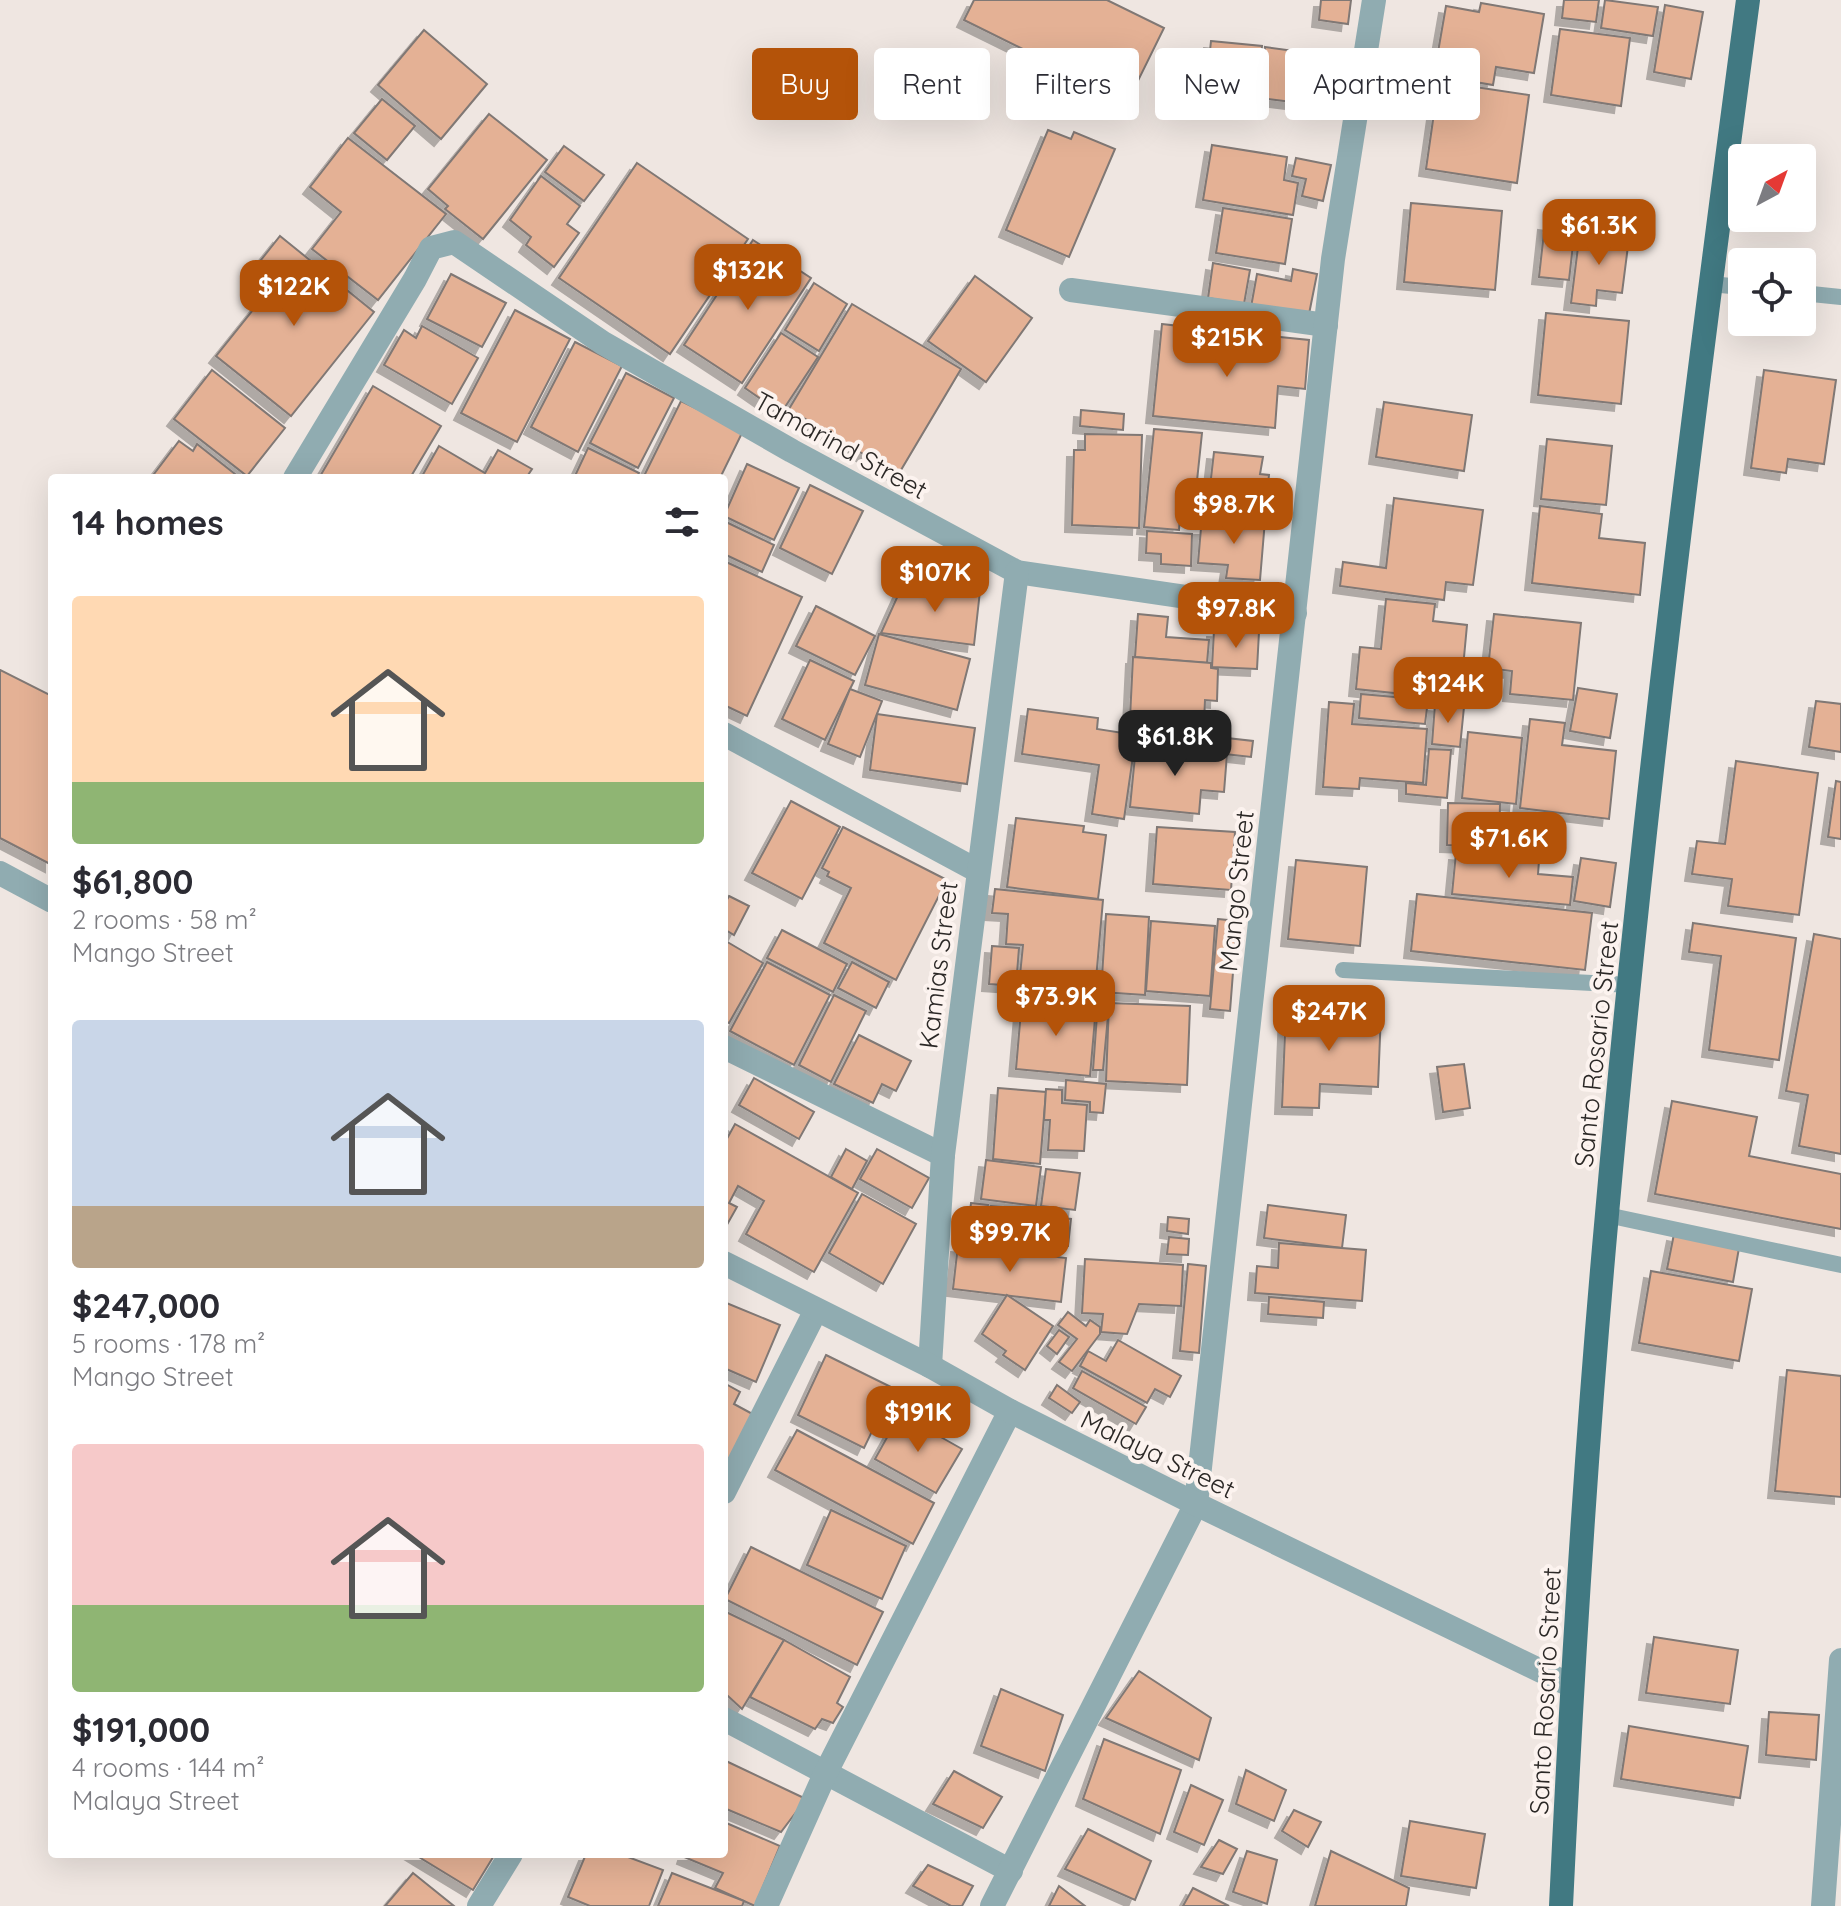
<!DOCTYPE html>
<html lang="en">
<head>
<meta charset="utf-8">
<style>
  :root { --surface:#fff; --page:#f2f2f3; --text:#2b2b33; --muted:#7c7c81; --accent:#b45309 }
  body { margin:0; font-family:Quicksand,sans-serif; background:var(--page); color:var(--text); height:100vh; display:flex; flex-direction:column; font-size:30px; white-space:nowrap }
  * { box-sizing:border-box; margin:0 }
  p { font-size:26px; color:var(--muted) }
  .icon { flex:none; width:44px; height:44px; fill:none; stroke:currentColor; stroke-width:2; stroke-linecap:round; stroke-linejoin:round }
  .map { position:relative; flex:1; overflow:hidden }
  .side { position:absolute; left:48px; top:474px; width:680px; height:1384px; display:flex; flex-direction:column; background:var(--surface); border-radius:8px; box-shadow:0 8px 32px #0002 }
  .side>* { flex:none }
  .banner { position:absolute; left:752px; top:48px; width:760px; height:72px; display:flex; gap:16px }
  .needle { width:52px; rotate:41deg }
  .buttons { position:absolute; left:1728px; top:144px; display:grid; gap:16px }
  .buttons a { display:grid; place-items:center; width:88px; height:88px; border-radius:8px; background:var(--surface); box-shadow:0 8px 32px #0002; font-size:40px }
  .price { position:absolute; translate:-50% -68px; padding:0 18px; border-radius:16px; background:var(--accent); color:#fff; font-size:26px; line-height:52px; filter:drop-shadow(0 2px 4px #0008) }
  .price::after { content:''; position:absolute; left:50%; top:48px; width:24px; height:18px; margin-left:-12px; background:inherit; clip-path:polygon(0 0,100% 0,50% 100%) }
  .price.active { background:#222; color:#fff }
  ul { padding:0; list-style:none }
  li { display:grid; align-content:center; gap:16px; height:424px; padding:0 24px }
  li span { display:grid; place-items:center; height:248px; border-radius:8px; color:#555 }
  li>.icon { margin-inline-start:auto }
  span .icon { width:144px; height:144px; fill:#fffc; stroke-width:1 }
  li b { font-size:34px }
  h2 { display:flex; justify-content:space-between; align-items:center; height:96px; padding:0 24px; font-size:34px }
  .pill { padding:0 28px; border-radius:8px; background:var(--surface); box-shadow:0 8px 32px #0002; font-size:28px; line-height:72px }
  .pill.active { background:var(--accent); color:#fff }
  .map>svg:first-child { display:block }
</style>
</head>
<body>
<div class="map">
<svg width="1841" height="1906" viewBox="0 0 1841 1906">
  <defs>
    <filter id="shadow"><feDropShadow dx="-7" dy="7" stdDeviation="0" flood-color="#0004"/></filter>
  </defs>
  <rect width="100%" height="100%" fill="#efe6e1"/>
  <g fill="#e4b195" stroke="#807874" stroke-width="2" filter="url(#shadow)">
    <path d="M974 0H1107L1164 28 1128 101 964 20Z"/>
    <path d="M1321 0H1351L1348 24 1319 20Z"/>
    <path d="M1564 0H1599L1596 22 1562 18Z"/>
    <path d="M1605 0 1658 7 1653 36 1601 28Z"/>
    <path d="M1481 3 1544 14 1534 73 1496 67 1493 85 1434 75 1446 6 1479 12Z"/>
    <path d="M1665 5 1703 12 1691 79 1654 72Z"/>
    <path d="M1560 29 1630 38 1621 106 1551 95Z"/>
    <path d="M424 30 487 84 441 139 378 85Z"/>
    <path d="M1211 41 1262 46 1259 81 1245 79 1243 102 1205 98Z"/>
    <path d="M1265 47 1339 57 1332 107 1260 98Z"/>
    <path d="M1455 84 1529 95 1517 183 1426 169 1435 106 1452 109Z"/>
    <path d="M382 99 415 126 387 160 354 133Z"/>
    <path d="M489 114 547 160 483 239 445 209 448 206 428 189Z"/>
    <path d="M1048 130 1071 139 1074 132 1115 149 1069 257 1006 230Z"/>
    <path d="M348 138 446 214 378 300 312 249 341 212 310 187Z"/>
    <path d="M1212 145 1287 157 1284 180 1298 183 1293 215 1203 200Z"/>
    <path d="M564 146 604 175 584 201 545 172Z"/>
    <path d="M1296 158 1331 165 1323 201 1302 196 1306 179 1292 176Z"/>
    <path d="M637 163 748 239 670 354 559 278Z"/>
    <path d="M541 176 580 206 567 224 579 233 554 267 526 245 531 237 510 220Z"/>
    <path d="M1411 203 1502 211 1495 290 1404 282Z"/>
    <path d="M1223 208 1292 219 1285 264 1216 253Z"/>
    <path d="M1545 223 1575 227 1569 280 1539 277Z"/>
    <path d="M1580 231 1629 238 1622 293 1597 290 1596 306 1571 303Z"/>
    <path d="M280 236 374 312 291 416 216 356 273 285 253 270Z"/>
    <path d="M753 240 811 278 742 383 684 345Z"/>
    <path d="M1213 263 1250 270 1244 304 1208 298Z"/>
    <path d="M1293 269 1317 274 1308 319 1251 307 1257 274 1291 281Z"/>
    <path d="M451 274 506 303 482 347 427 319Z"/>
    <path d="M975 276 1032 318 986 382 928 341Z"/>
    <path d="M814 283 847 304 819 351 785 330Z"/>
    <path d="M852 304 961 369 898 475 789 409Z"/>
    <path d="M515 310 570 339 517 442 461 413Z"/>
    <path d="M1546 313 1629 321 1621 404 1538 395Z"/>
    <path d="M1162 324 1179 326 1177 346 1247 353 1249 334 1309 340 1305 389 1278 386 1275 428 1153 416Z"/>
    <path d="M422 326 478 358 452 404 384 365 404 330 416 338Z"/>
    <path d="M781 333 818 357 781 413 745 388Z"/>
    <path d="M575 342 622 366 578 452 531 427Z"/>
    <path d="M212 370 285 428 247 476 174 419Z"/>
    <path d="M1764 370 1836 380 1824 464 1788 459 1786 473 1751 468Z"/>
    <path d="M626 373 674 398 638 468 590 443Z"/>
    <path d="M373 386 441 426 410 478H319Z"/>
    <path d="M681 401 743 431 720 478H643Z"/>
    <path d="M1384 402 1472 415 1464 471 1376 457Z"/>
    <path d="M1081 410 1124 414 1123 430 1080 426Z"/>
    <path d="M1154 429 1202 433 1193 519 1180 517 1179 530 1144 527Z"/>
    <path d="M1085 434 1142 435 1139 528 1072 525 1074 450H1085Z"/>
    <path d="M1547 439 1612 446 1606 505 1541 499Z"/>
    <path d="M179 441 193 451 197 444 240 478H151Z"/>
    <path d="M439 446 485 473 498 450 532 469 526 478H421Z"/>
    <path d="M588 448 639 473 636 478H574Z"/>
    <path d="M1214 452 1263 457 1260 474 1269 475 1264 519 1207 513Z"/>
    <path d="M747 464 799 488 774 540 724 516Z"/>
    <path d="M810 485 863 511 832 574 780 548Z"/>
    <path d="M1394 498 1483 510 1473 585 1446 582 1444 600 1340 586 1343 562 1386 568Z"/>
    <path d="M1540 506 1602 514 1599 538 1645 543 1640 595 1532 583Z"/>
    <path d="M1209 515 1265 520 1260 580 1226 578 1228 565 1198 563 1201 528H1209Z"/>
    <path d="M724 521 774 545 762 572 724 554Z"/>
    <path d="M1147 531 1192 534 1191 566 1161 564V554L1146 553Z"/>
    <path d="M724 561 802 597 747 716 724 705Z"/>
    <path d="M916 563 972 570 969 588 909 580Z"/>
    <path d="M904 582 980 591 974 645 881 633Z"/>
    <path d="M1386 599 1435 604 1433 621 1467 625 1460 700 1356 689 1360 647 1381 649Z"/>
    <path d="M816 606 875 636 855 675 796 646Z"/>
    <path d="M1138 614 1168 617 1166 637 1209 640 1207 663 1135 657Z"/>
    <path d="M1494 614 1581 623 1573 700 1510 694 1512 671 1488 668Z"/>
    <path d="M1214 630 1259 632 1257 669 1212 667Z"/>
    <path d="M879 634 970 659 957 710 865 685Z"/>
    <path d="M1133 657 1211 663V668L1218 669 1217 701 1205 700 1204 723 1130 718Z"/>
    <path d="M810 660 854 681 825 740 782 719Z"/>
    <path d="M0 670 52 696V865L0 838Z"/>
    <path d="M1578 688 1617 694 1610 738 1570 731Z"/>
    <path d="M850 689 882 701 860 757 828 744Z"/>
    <path d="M1361 694 1428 700 1425 724 1359 718Z"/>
    <path d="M1816 701 1841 704V752L1809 747Z"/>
    <path d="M1329 702 1354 704 1352 724 1427 729 1423 783 1360 778 1359 789 1323 787Z"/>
    <path d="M1435 704 1464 707 1460 747 1432 744Z"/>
    <path d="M1028 709 1098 718 1097 729 1136 735 1124 819 1092 814 1099 765 1022 754Z"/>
    <path d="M877 714 975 728 967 784 870 770Z"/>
    <path d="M1530 719 1565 723 1562 745 1616 751 1609 819 1520 808Z"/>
    <path d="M1143 722 1197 727 1196 739 1141 734Z"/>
    <path d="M1468 732 1522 738 1516 804 1462 798Z"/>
    <path d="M1218 737 1253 741 1251 757 1216 753Z"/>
    <path d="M1136 746 1227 754 1224 792 1201 790 1199 814 1130 807Z"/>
    <path d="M1429 749 1451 750 1447 798 1406 794V783L1426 785Z"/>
    <path d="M1736 761 1818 773 1799 915 1728 906 1732 879 1692 874 1697 841 1725 844Z"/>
    <path d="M1836 781 1841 782V839L1828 837Z"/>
    <path d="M791 801 840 827 802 899 752 873Z"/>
    <path d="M1448 803 1500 804 1499 847 1447 845Z"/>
    <path d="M1016 818 1084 826 1083 832 1106 835 1098 899 1007 887Z"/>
    <path d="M843 827 947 880 896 980 824 943 851 888 827 876 829 872 822 868Z"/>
    <path d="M1157 827 1235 832 1231 890 1153 884Z"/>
    <path d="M1456 853 1539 861 1538 874 1573 877 1570 905 1452 894Z"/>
    <path d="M1581 858 1616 863 1610 907 1574 901Z"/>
    <path d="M1296 860 1367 867 1360 946 1288 939Z"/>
    <path d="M995 889 1103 900 1094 1002 1018 995 1023 945 1006 944 1008 914 992 913Z"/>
    <path d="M1417 894 1592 913 1585 970 1411 951Z"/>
    <path d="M729 896 749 906 734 935 724 929V905Z"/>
    <path d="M1106 914 1149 917 1145 995 1101 992Z"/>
    <path d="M1218 919 1237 921 1230 1011 1210 1009Z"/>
    <path d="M1151 921 1215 926 1210 996 1146 991Z"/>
    <path d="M1693 923 1796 938 1779 1060 1709 1050 1721 956 1689 952Z"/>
    <path d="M782 930 847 964 833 992 767 958Z"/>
    <path d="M1814 934 1841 939V1154L1799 1146 1808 1095 1786 1091Z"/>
    <path d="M724 940 763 963 729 1023 724 1020Z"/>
    <path d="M992 946 1019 948 1016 986 989 984Z"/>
    <path d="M767 962 830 995 794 1065 730 1031Z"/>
    <path d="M852 962 889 982 876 1008 838 988Z"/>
    <path d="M834 995 866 1011 831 1082 799 1065Z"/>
    <path d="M1022 999 1096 1007 1090 1076 1016 1069Z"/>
    <path d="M1109 1003 1190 1006 1187 1085 1106 1081Z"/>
    <path d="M1286 1008 1381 1012 1378 1087 1320 1084 1319 1108 1282 1107Z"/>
    <path d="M1097 1015 1108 1016 1103 1070H1093Z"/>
    <path d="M859 1035 911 1061 896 1091 882 1084 873 1103 834 1084Z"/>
    <path d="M1464 1064 1470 1108 1443 1112 1437 1067Z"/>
    <path d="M754 1078 814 1112 799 1139 739 1105Z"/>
    <path d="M1066 1080 1106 1084 1103 1113 1090 1112V1102L1065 1100Z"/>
    <path d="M998 1088 1046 1092 1040 1164 993 1159Z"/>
    <path d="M1046 1089 1062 1090V1103L1087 1105 1084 1151 1048 1150 1050 1120H1044Z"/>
    <path d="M1672 1101 1757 1117 1749 1156 1841 1174V1229L1655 1194Z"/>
    <path d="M735 1124 858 1193 814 1272 746 1234 764 1201 738 1186 729 1203 737 1207 724 1230V1144Z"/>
    <path d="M846 1149 867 1161 852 1189 831 1177Z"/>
    <path d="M877 1149 929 1178 912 1208 860 1179Z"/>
    <path d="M986 1160 1041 1167 1036 1206 981 1199Z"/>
    <path d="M1046 1169 1080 1173 1075 1210 1041 1206Z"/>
    <path d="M862 1194 916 1224 883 1284 829 1253Z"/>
    <path d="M971 1203 988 1205 983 1246 966 1244Z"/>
    <path d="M1268 1205 1346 1215 1342 1248 1264 1238Z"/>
    <path d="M991 1206 1053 1211 1050 1245 988 1240Z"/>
    <path d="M1054 1217 1071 1219 1068 1246 1052 1245Z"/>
    <path d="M1168 1217 1189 1219 1188 1234 1167 1231Z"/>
    <path d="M1674 1234 1739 1248 1733 1282 1667 1269Z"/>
    <path d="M1169 1237 1189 1239 1188 1255 1167 1254Z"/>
    <path d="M1279 1243 1366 1250 1362 1301 1255 1293 1257 1266 1278 1268Z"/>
    <path d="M958 1245 1066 1258 1061 1302 953 1289Z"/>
    <path d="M1085 1259 1183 1265 1181 1306 1139 1304 1127 1334 1101 1332 1103 1314 1082 1313Z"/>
    <path d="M1188 1264 1206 1266 1199 1353 1180 1351Z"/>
    <path d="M1651 1271 1752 1289 1739 1361 1639 1343Z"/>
    <path d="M1007 1295 1053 1326 1025 1370 1003 1355 1006 1351 982 1334Z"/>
    <path d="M1269 1297 1324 1302 1323 1318 1268 1314Z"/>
    <path d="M724 1302 780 1325 756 1382 724 1368Z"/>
    <path d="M1068 1312 1086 1326 1090 1320 1100 1327V1334L1072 1371 1059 1362 1077 1339 1058 1325Z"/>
    <path d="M1059 1330 1069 1337 1057 1354 1047 1346Z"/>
    <path d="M1118 1340 1181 1376 1170 1397 1155 1389 1147 1403 1080 1366 1088 1351 1106 1361Z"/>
    <path d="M826 1355 893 1388 864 1448 798 1415Z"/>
    <path d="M1787 1370 1841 1376V1497L1775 1491Z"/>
    <path d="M1082 1371 1146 1407 1136 1424 1073 1388Z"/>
    <path d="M724 1383 740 1392 734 1404 758 1417 734 1462 724 1456Z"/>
    <path d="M1057 1385 1080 1402 1072 1413 1049 1398Z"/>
    <path d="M900 1414 962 1449 936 1493 875 1459Z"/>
    <path d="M797 1430 934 1503 913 1544 775 1470Z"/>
    <path d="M831 1510 906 1546 882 1599 807 1565Z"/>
    <path d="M751 1547 883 1612 857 1665 725 1599Z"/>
    <path d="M724 1611 784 1640 742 1709 728 1696 724 1699Z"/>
    <path d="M1654 1637 1738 1650 1730 1704 1646 1693Z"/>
    <path d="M784 1640 850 1677 837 1703 843 1707 833 1723 822 1719 815 1729 750 1697Z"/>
    <path d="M1139 1671 1211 1718 1199 1760 1106 1718Z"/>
    <path d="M1001 1689 1063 1715 1045 1771 981 1746Z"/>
    <path d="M1769 1712 1819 1715 1816 1760 1766 1755Z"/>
    <path d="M1629 1726 1748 1746 1740 1798 1621 1779Z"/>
    <path d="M1104 1739 1181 1770 1160 1834 1083 1799Z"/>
    <path d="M726 1761 806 1799 781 1832 724 1808Z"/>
    <path d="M1246 1770 1286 1790 1274 1821 1236 1804Z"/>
    <path d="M954 1771 1002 1797 983 1828 933 1804Z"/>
    <path d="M1191 1785 1223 1800 1204 1845 1174 1832Z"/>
    <path d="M1294 1810 1321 1822 1308 1847 1282 1831Z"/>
    <path d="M1410 1821 1485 1834 1476 1888 1401 1876Z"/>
    <path d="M724 1822 780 1846 755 1906 715 1888 723 1873 684 1857 685 1854H724Z"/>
    <path d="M1088 1829 1151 1861 1135 1900 1065 1869Z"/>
    <path d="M1219 1840 1237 1849 1223 1874 1201 1867Z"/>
    <path d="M1247 1851 1277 1860 1267 1904 1233 1892Z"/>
    <path d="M1331 1851 1409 1888 1406 1906H1315Z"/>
    <path d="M414 1854H495L473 1890Z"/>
    <path d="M586 1854H620L663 1870 649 1906H590L568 1897Z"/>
    <path d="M928 1865 973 1886 962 1906H951L913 1886Z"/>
    <path d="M413 1873 454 1906H385Z"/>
    <path d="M672 1873 744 1901 742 1906H658Z"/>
    <path d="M1059 1886 1085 1906H1049Z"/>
    <path d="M1193 1888 1229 1906H1183Z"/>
  </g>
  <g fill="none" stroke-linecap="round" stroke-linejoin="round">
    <g stroke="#90acb1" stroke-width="16">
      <path d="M1710 284 1742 287"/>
      <path d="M1802 293 1841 297"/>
      <path d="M1343 970 1631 985"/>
      <path d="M1607 1215 1841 1265"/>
    </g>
    <g stroke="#90acb1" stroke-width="24">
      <path d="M1071 290 1326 325"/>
      <path d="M295 478 415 279 431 248 454 242 603 343 792 451 1017 572 1295 613"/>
      <path d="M724 734 978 871"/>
      <path d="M724 1047 943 1155"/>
      <path d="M930 1366 943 1155 1017 572"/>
      <path d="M724 1492 816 1310"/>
      <path d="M724 1719 1011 1871"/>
      <path d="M479 1906 511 1854"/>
      <path d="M766 1906 825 1774 1010 1411"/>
      <path d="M992 1906 1196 1504 1333 259 1374 0"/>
      <path d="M1823 1906 1841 1660"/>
    </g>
    <g stroke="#90acb1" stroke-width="24">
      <path d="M0 873 52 901"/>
      <path d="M724 1263 930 1366 1010 1411 1196 1504 1572 1686"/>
    </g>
    <path stroke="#417982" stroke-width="24" d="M1561 1906C1572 1675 1586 1444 1607 1214 1643 809 1694 404 1748 0"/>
  </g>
  <g text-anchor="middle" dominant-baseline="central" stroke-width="8" stroke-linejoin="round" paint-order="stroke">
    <g font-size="26" fill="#2b2826" stroke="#fcf3ef">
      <text transform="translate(841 445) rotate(29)">Tamarind Street</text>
      <text transform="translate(1236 891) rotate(-84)">Mango Street</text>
      <text transform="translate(938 965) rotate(-83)">Kamias Street</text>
      <text transform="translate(1596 1044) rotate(-84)">Santo Rosario Street</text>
      <text transform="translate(1158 1454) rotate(26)">Malaya Street</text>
      <text transform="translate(1545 1691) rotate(-87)">Santo Rosario Street</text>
    </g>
  </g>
</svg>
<div class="buttons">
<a><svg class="needle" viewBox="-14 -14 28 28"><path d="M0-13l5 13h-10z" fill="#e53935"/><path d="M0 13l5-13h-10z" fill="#7c7c81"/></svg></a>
<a><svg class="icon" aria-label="locate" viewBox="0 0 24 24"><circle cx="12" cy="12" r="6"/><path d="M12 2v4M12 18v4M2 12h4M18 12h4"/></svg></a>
</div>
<b class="price" style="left:1599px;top:267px">$61.3K</b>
<b class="price" style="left:748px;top:312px">$132K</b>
<b class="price" style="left:294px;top:328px">$122K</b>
<b class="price" style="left:1227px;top:379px">$215K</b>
<b class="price" style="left:1234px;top:546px">$98.7K</b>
<b class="price" style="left:935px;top:614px">$107K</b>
<b class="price" style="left:1236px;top:650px">$97.8K</b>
<b class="price" style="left:1448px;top:725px">$124K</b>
<b class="price active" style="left:1175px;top:778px">$61.8K</b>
<b class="price" style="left:1509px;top:880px">$71.6K</b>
<b class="price" style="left:1056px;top:1038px">$73.9K</b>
<b class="price" style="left:1329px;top:1053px">$247K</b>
<b class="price" style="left:1010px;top:1274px">$99.7K</b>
<b class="price" style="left:918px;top:1454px">$191K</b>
<div class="banner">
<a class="pill active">Buy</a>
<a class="pill">Rent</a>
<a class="pill">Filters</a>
<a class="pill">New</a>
<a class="pill">Apartment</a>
</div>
<section class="side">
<h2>14 homes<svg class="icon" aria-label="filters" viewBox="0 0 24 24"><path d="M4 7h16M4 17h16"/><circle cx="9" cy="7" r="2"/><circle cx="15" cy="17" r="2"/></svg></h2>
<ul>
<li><span style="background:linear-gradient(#ffd9b3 75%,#8fb573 0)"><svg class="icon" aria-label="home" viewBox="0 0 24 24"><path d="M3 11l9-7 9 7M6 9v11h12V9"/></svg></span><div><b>$61,800</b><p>2 rooms · 58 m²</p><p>Mango Street</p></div></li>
<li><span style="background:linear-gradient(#c9d6e8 75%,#b9a48a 0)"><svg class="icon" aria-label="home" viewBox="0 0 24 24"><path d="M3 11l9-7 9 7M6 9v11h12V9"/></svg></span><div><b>$247,000</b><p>5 rooms · 178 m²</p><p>Mango Street</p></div></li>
<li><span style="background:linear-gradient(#f6c9c9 65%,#8fb573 0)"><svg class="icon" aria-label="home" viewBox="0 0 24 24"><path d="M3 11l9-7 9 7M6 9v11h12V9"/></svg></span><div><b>$191,000</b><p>4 rooms · 144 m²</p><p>Malaya Street</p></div></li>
</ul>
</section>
</div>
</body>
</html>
